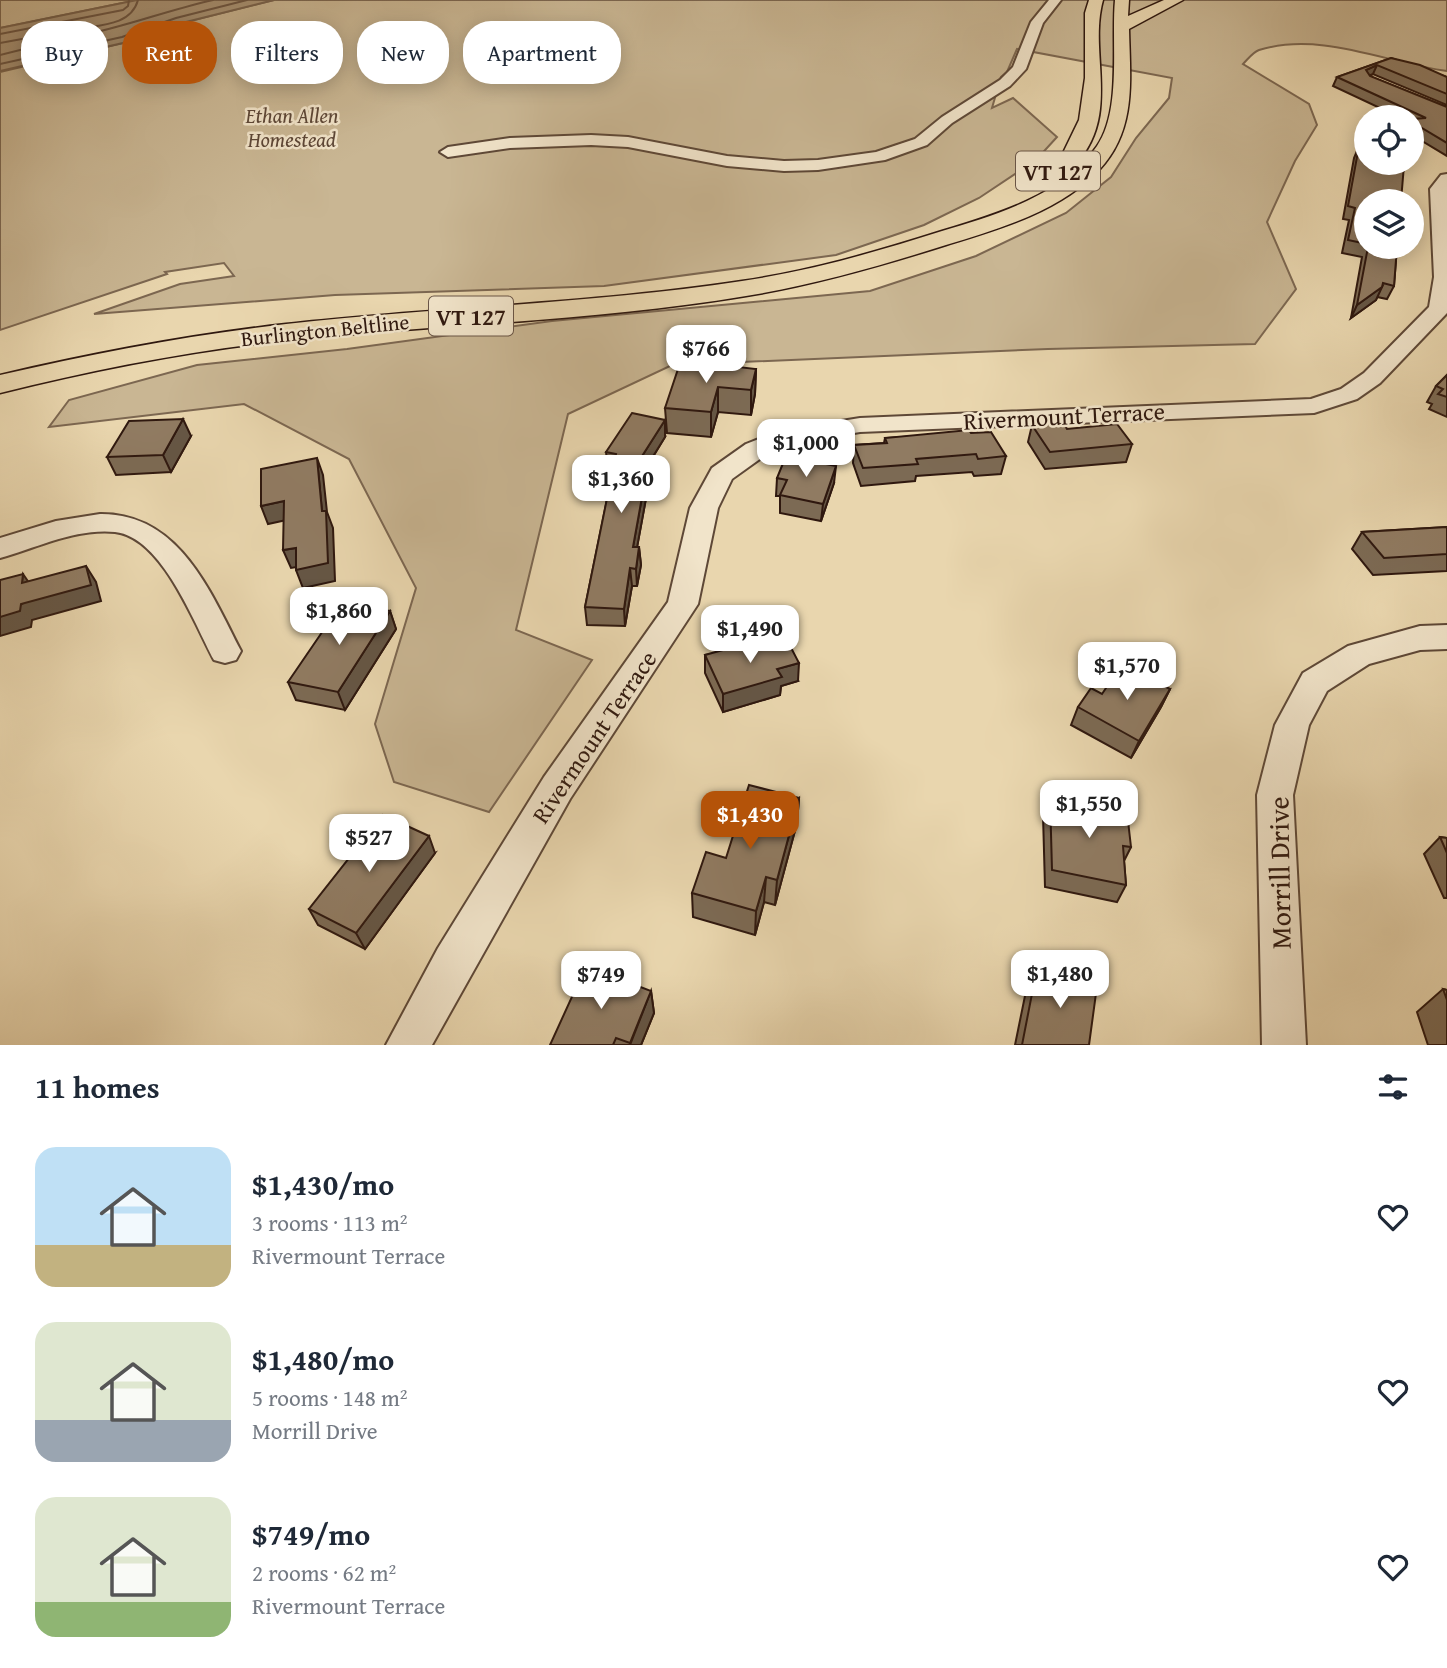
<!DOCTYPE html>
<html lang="en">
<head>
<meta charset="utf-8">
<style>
  :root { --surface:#fff; --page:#f2f2f3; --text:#1f2937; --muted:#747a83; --accent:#b45309 }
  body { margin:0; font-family:"Gentium Book Plus",serif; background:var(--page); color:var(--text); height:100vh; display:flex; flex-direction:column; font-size:26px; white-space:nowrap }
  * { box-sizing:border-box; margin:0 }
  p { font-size:23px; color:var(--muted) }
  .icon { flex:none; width:38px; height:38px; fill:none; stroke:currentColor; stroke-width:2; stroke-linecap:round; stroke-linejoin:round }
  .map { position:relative; height:1045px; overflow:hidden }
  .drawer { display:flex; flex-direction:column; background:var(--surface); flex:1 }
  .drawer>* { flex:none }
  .top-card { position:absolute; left:21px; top:21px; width:700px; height:63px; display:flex; gap:14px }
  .fabs { position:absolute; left:1354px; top:105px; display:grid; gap:14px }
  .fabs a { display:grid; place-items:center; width:70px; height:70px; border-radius:50%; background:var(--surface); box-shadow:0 4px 18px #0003; font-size:35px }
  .price { position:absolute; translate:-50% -60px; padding:0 16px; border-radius:14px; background:#fff; color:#222; font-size:23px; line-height:46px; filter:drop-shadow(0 2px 4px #0008) }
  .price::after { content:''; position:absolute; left:50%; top:42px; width:21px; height:16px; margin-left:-10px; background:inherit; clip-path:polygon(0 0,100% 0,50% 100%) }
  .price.active { background:var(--accent); color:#fff }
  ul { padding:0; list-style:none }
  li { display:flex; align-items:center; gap:21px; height:175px; padding:0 35px }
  li span { display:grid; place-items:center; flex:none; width:196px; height:140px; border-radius:21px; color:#555 }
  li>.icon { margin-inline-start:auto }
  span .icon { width:84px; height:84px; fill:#fffc; stroke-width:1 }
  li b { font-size:30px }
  h2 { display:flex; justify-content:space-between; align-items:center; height:84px; padding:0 35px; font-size:30px }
  .tag { padding:0 24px; border-radius:28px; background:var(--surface); box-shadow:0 4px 18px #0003; font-size:24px; line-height:63px }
  .tag.active { background:var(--accent); color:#fff }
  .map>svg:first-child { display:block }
</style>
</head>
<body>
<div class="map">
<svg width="1447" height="1045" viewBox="0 0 1447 1045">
  <rect width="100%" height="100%" fill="#e9d6ae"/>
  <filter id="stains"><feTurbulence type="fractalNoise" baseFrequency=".00286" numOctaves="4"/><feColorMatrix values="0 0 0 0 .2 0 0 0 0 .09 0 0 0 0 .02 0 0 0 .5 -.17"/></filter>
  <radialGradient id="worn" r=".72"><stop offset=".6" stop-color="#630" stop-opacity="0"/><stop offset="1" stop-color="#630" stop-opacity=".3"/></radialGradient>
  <g fill="#c9b693" stroke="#7c6751" stroke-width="2">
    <path d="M0 0H137L0 28Z"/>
    <path d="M274 0H1447V71C1387 63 1321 31 1259 50 1253 52 1248 59 1243 64L1309 104 1317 125 1295 161 1267 222 1296 289 1255 344 1048 349 672 365 568 414 516 630 592 660 489 812 394 782 375 724 416 588 349 459 244 404 49 427 69 400 197 365 347 349 552 321 870 291 976 256 1066 213 1111 177 1136 138 1169 98 1172 78 1017 49 1007 72 1001 77 992 108 1013 98 1057 137 1036 160 979 198 924 225 836 255 604 286 335 295 94 314 180 284 234 276 224 263 165 272 167 274 0 330V72L123 43 178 24Z"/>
  </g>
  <path fill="#aa9578" stroke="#79634e" stroke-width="2" d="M137 0H274L178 24 123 43 0 71V28Z"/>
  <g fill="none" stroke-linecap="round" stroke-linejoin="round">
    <g stroke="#6c5644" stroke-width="2">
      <path d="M138 0C131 26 99 25 77 29L75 34 79 36C125 27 168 10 213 0"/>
      <path d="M0 34 123 10 128 6 129 0"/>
      <path d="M0 43 71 30 75 33 72 37 0 55"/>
      <path d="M0 64 122 37 176 18 247 0"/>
    </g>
    <g stroke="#5e4837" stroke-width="4">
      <g id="minor">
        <path d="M1049 0H1061L1043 23 1026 69 1010 86 952 123 927 145 885 160 818 170 784 171 727 166 628 147 591 145 510 148 448 157 440 152 448 147 510 138 591 135 628 137 727 156 784 161 818 160 876 152 915 139 942 117 1000 80 1013 67 1031 22Z"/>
        <path d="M1447 174V313L1380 383 1357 399 1314 413 860 432 794 443 764 456 732 479 718 508 698 604 570 799 432 1045H386L438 948 544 777 668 602 690 508 712 468 746 444 779 431 860 418 1311 399 1341 389 1364 373 1429 307 1434 277 1430 189 1441 175Z"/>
        <path d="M100 514C179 513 210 591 241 651L236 660 225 663 214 660C194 623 162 537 115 532 76 528 36 548 0 558V538L56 521Z"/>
        <path d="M1447 625V649L1420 650 1369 664 1327 691 1309 725 1293 795 1306 1045H1262L1257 795 1275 725 1303 673 1348 646 1420 626Z"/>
      </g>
    </g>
    <g stroke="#2f180f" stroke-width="3">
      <g id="major">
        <path d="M1089 0H1103C1088 54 1122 114 1075 165 1066 174 1061 181 1048 177L1044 173 1063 153 1079 120 1085 78V13Z"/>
        <path d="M1115 0H1129L1128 16 1164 0H1183L1129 29C1130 79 1137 129 1100 169 1061 211 999 229 946 245 880 266 814 285 746 296 596 321 443 324 291 340 193 350 96 369 0 393V375C94 353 189 335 286 324 437 307 590 304 742 281 810 271 876 252 942 231 996 215 1063 195 1097 146 1122 110 1111 42 1115 0Z"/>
      </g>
    </g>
    <use href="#minor" fill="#f1e4ca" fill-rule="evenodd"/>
    <use href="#major" fill="#e9d6ae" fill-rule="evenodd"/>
  </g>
  <g fill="#7c6a54" stroke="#2f180f" stroke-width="2">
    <path d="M1391 58 1447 77V105L1373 74 1369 76 1447 107V156L1412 135V117H1399L1333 86 1337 77Z"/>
    <path d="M1359 146 1406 166 1403 172 1367 201V247H1397L1394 286 1387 299 1377 297 1376 300 1351 318 1362 257 1342 253 1349 220 1343 219 1354 158Z"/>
    <path d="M756 369 755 394 751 415 718 412 711 437 667 433 665 408 692 370Z"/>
    <path d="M1447 375V417L1429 409 1432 404 1427 402 1436 386Z"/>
    <path d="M1032 425 1067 429 1132 444 1126 462 1045 469 1028 442Z"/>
    <path d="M971 433 1006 456 1001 474 974 476 972 472 916 476 915 481 861 486 853 463 854 445 884 443 885 438Z"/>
    <path d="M191 436 171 472 116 475 107 457Z"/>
    <path d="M665 437 642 475 647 493 637 547H639L641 565 637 586H632L625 626 587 625 585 607 613 470 608 469 606 452Z"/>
    <path d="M777 478 834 483 821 521 780 513V496H776Z"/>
    <path d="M1447 527V571L1373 575 1352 549 1362 532Z"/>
    <path d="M390 611 396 629 345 710 296 700 288 682Z"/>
    <path d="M752 650 798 681 781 686 780 695 723 712 705 673V655Z"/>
    <path d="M1170 689 1161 707 1131 758 1071 725 1078 707Z"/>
    <path d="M1050 797 1131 847 1124 861 1126 885 1117 902 1045 887 1043 815Z"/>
    <path d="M799 798 797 823 775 905 764 902 755 935 693 917 692 893 726 858Z"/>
    <path d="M1440 837 1447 838V898H1444L1424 854Z"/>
    <path d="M435 853 365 949 318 925 309 909Z"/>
    <path d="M1038 963 1089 1045H1015L1027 986Z"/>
    <path d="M1443 989 1447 990V1045H1428L1417 1012Z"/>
    <path d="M651 991 654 1013 641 1045H550Z"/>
  </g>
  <g fill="#655645" stroke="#2f180f" stroke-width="2">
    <path d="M1377 65 1373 74 1362 79 1366 70Z"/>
    <path d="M1382 287 1376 300 1351 318 1357 305Z"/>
    <path d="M756 369 755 394 751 415V390Z"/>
    <path d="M718 387V412L711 437V412Z"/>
    <path d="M183 419 191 436 171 472 163 455Z"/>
    <path d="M665 420V437L631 492 630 475Z"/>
    <path d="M317 458 323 475 327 512 333 528 335 581 303 588 296 570 322 511Z"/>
    <path d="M836 466 834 483 821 521 823 504Z"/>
    <path d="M646 475 647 493 634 564 633 547Z"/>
    <path d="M284 501 291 519 268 524 261 506Z"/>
    <path d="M639 547 641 565 637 586 636 569Z"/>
    <path d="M296 548 303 566 291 568 283 550Z"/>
    <path d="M86 566 96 582 101 601 32 620 31 627 0 636V617Z"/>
    <path d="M630 568 632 586 625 626 624 609Z"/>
    <path d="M23 574 34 590 22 583Z"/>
    <path d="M390 611 396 629 345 710 338 692Z"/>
    <path d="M799 663 798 681 781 686 780 695 723 712V694L777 669Z"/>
    <path d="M1170 689 1161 707 1131 758 1139 741Z"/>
    <path d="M799 798 797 823 775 905 777 880Z"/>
    <path d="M429 836 435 853 365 949 356 933Z"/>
    <path d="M766 877 764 902 755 935 756 911Z"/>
    <path d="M651 991 654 1013 641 1045H630Z"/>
  </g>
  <g fill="#907b62" stroke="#2f180f" stroke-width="2">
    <path d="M1391 58 1420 65 1447 77V94L1377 65 1366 70 1370 76 1447 107V143L1412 122V119L1426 118 1337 77Z"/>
    <path d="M1367 143V163H1406V166L1404 165 1401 201H1367V244L1348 240 1355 208 1348 206 1359 146Z"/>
    <path d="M1368 247H1397L1394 286 1383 283 1382 287 1357 305Z"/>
    <path d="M694 362 756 369 751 390 718 387 711 412 665 408 678 369 692 370Z"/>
    <path d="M1447 375V397L1438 394 1443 389 1436 386Z"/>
    <path d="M632 413 665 420 630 475H646L633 547H639L636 569 630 568 624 609 585 607 616 454 606 452Z"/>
    <path d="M183 419 163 455 107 457 129 421Z"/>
    <path d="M1063 422 1067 429 1117 424 1132 444 1050 452 1032 425Z"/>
    <path d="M969 430 971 433 991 432 1006 456 978 459 976 454 916 459 918 464 863 468 854 445 887 443 885 438Z"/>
    <path d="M786 456 836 466 823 504 780 495 787 480 777 478Z"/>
    <path d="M317 458 322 511H326L328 563 296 570V548L283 550 284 501 261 506V469Z"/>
    <path d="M1447 527V554L1384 558 1362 532Z"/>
    <path d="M86 566 91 585 21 604 20 611 0 617V580L23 574 22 583Z"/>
    <path d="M342 603 390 611 338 692 288 682Z"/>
    <path d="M787 640 799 663 777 669 782 677 723 694 705 655 748 643 752 650Z"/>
    <path d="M1122 664 1170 689 1139 741 1078 707 1091 688 1102 694Z"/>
    <path d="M749 785 799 798 777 880 766 877 756 911 692 893 706 852 726 858Z"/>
    <path d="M1050 797 1127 812 1131 847 1123 846 1126 885 1052 870Z"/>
    <path d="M383 815 429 836 356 933 309 909Z"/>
    <path d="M1440 837 1447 838V853Z"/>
    <path d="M1038 963 1097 986 1089 1045H1022Z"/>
    <path d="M586 966 651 991 630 1043 616 1038 613 1045H550Z"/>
    <path d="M1443 989 1447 990V1000Z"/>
  </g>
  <g text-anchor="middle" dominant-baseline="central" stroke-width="5" stroke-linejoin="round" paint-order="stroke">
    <g font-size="21" font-style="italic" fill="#5d4737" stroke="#f1e4ca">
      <text x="292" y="115">Ethan Allen<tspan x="292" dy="24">Homestead</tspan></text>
    </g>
    <g font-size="21" fill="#2f180f" stroke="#f1e4ca">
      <text transform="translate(325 330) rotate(-6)">Burlington Beltline</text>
    </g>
    <g fill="#f1e4ca" stroke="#695547" stroke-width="2">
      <rect x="1016" y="151.5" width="84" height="39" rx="5"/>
      <rect x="429" y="296.5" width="84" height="39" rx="5"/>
    </g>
    <g font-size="23" font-weight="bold" fill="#2f180f">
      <text x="1058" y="171">VT 127</text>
      <text x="471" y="316">VT 127</text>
    </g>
    <g font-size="24" fill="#2f180f" stroke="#f1e4ca">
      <text transform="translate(1064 416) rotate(-3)">Rivermount Terrace</text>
      <text transform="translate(594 737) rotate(-56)">Rivermount Terrace</text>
    </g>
    <g font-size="28" fill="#2f180f" stroke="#f1e4ca">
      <text transform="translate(1279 873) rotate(-91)">Morrill Drive</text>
    </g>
  </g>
  <rect width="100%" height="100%" filter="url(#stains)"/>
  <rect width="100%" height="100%" fill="url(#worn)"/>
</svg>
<div class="fabs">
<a><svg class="icon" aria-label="locate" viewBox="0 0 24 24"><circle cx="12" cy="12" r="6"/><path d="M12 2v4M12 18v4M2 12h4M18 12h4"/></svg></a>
<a><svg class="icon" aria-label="layers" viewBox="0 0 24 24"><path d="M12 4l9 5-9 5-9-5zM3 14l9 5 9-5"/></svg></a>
</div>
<b class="price" style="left:706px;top:385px">$766</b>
<b class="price" style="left:806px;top:479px">$1,000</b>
<b class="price" style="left:621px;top:515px">$1,360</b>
<b class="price" style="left:339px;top:647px">$1,860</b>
<b class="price" style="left:750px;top:665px">$1,490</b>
<b class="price" style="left:1127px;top:702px">$1,570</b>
<b class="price" style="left:1089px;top:840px">$1,550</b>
<b class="price active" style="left:750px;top:851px">$1,430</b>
<b class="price" style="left:369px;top:874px">$527</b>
<b class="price" style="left:1060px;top:1010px">$1,480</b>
<b class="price" style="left:601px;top:1011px">$749</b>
<div class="top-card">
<a class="tag">Buy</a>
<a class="tag active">Rent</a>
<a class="tag">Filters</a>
<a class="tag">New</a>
<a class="tag">Apartment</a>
</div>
</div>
<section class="drawer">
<h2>11 homes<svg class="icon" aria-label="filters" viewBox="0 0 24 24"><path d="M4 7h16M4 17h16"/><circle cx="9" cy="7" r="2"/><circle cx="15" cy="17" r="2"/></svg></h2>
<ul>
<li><span style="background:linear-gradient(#bfe0f5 70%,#c2b280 0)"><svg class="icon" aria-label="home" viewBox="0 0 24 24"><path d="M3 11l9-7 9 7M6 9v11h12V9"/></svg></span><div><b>$1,430/mo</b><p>3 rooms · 113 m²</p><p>Rivermount Terrace</p></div><svg class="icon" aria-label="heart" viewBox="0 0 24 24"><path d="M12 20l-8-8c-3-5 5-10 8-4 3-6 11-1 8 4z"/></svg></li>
<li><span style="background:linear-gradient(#dfe7d0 70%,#9aa5b1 0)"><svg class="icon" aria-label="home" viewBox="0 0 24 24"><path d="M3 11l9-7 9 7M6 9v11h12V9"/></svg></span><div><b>$1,480/mo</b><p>5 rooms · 148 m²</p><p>Morrill Drive</p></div><svg class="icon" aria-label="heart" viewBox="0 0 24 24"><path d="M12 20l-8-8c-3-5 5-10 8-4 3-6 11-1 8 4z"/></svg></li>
<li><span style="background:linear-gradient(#dfe7d0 75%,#8fb573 0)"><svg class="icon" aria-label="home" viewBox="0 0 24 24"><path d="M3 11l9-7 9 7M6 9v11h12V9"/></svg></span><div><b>$749/mo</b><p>2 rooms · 62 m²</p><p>Rivermount Terrace</p></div><svg class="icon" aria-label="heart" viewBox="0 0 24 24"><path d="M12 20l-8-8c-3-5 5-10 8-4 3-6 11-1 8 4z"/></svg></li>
</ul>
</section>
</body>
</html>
